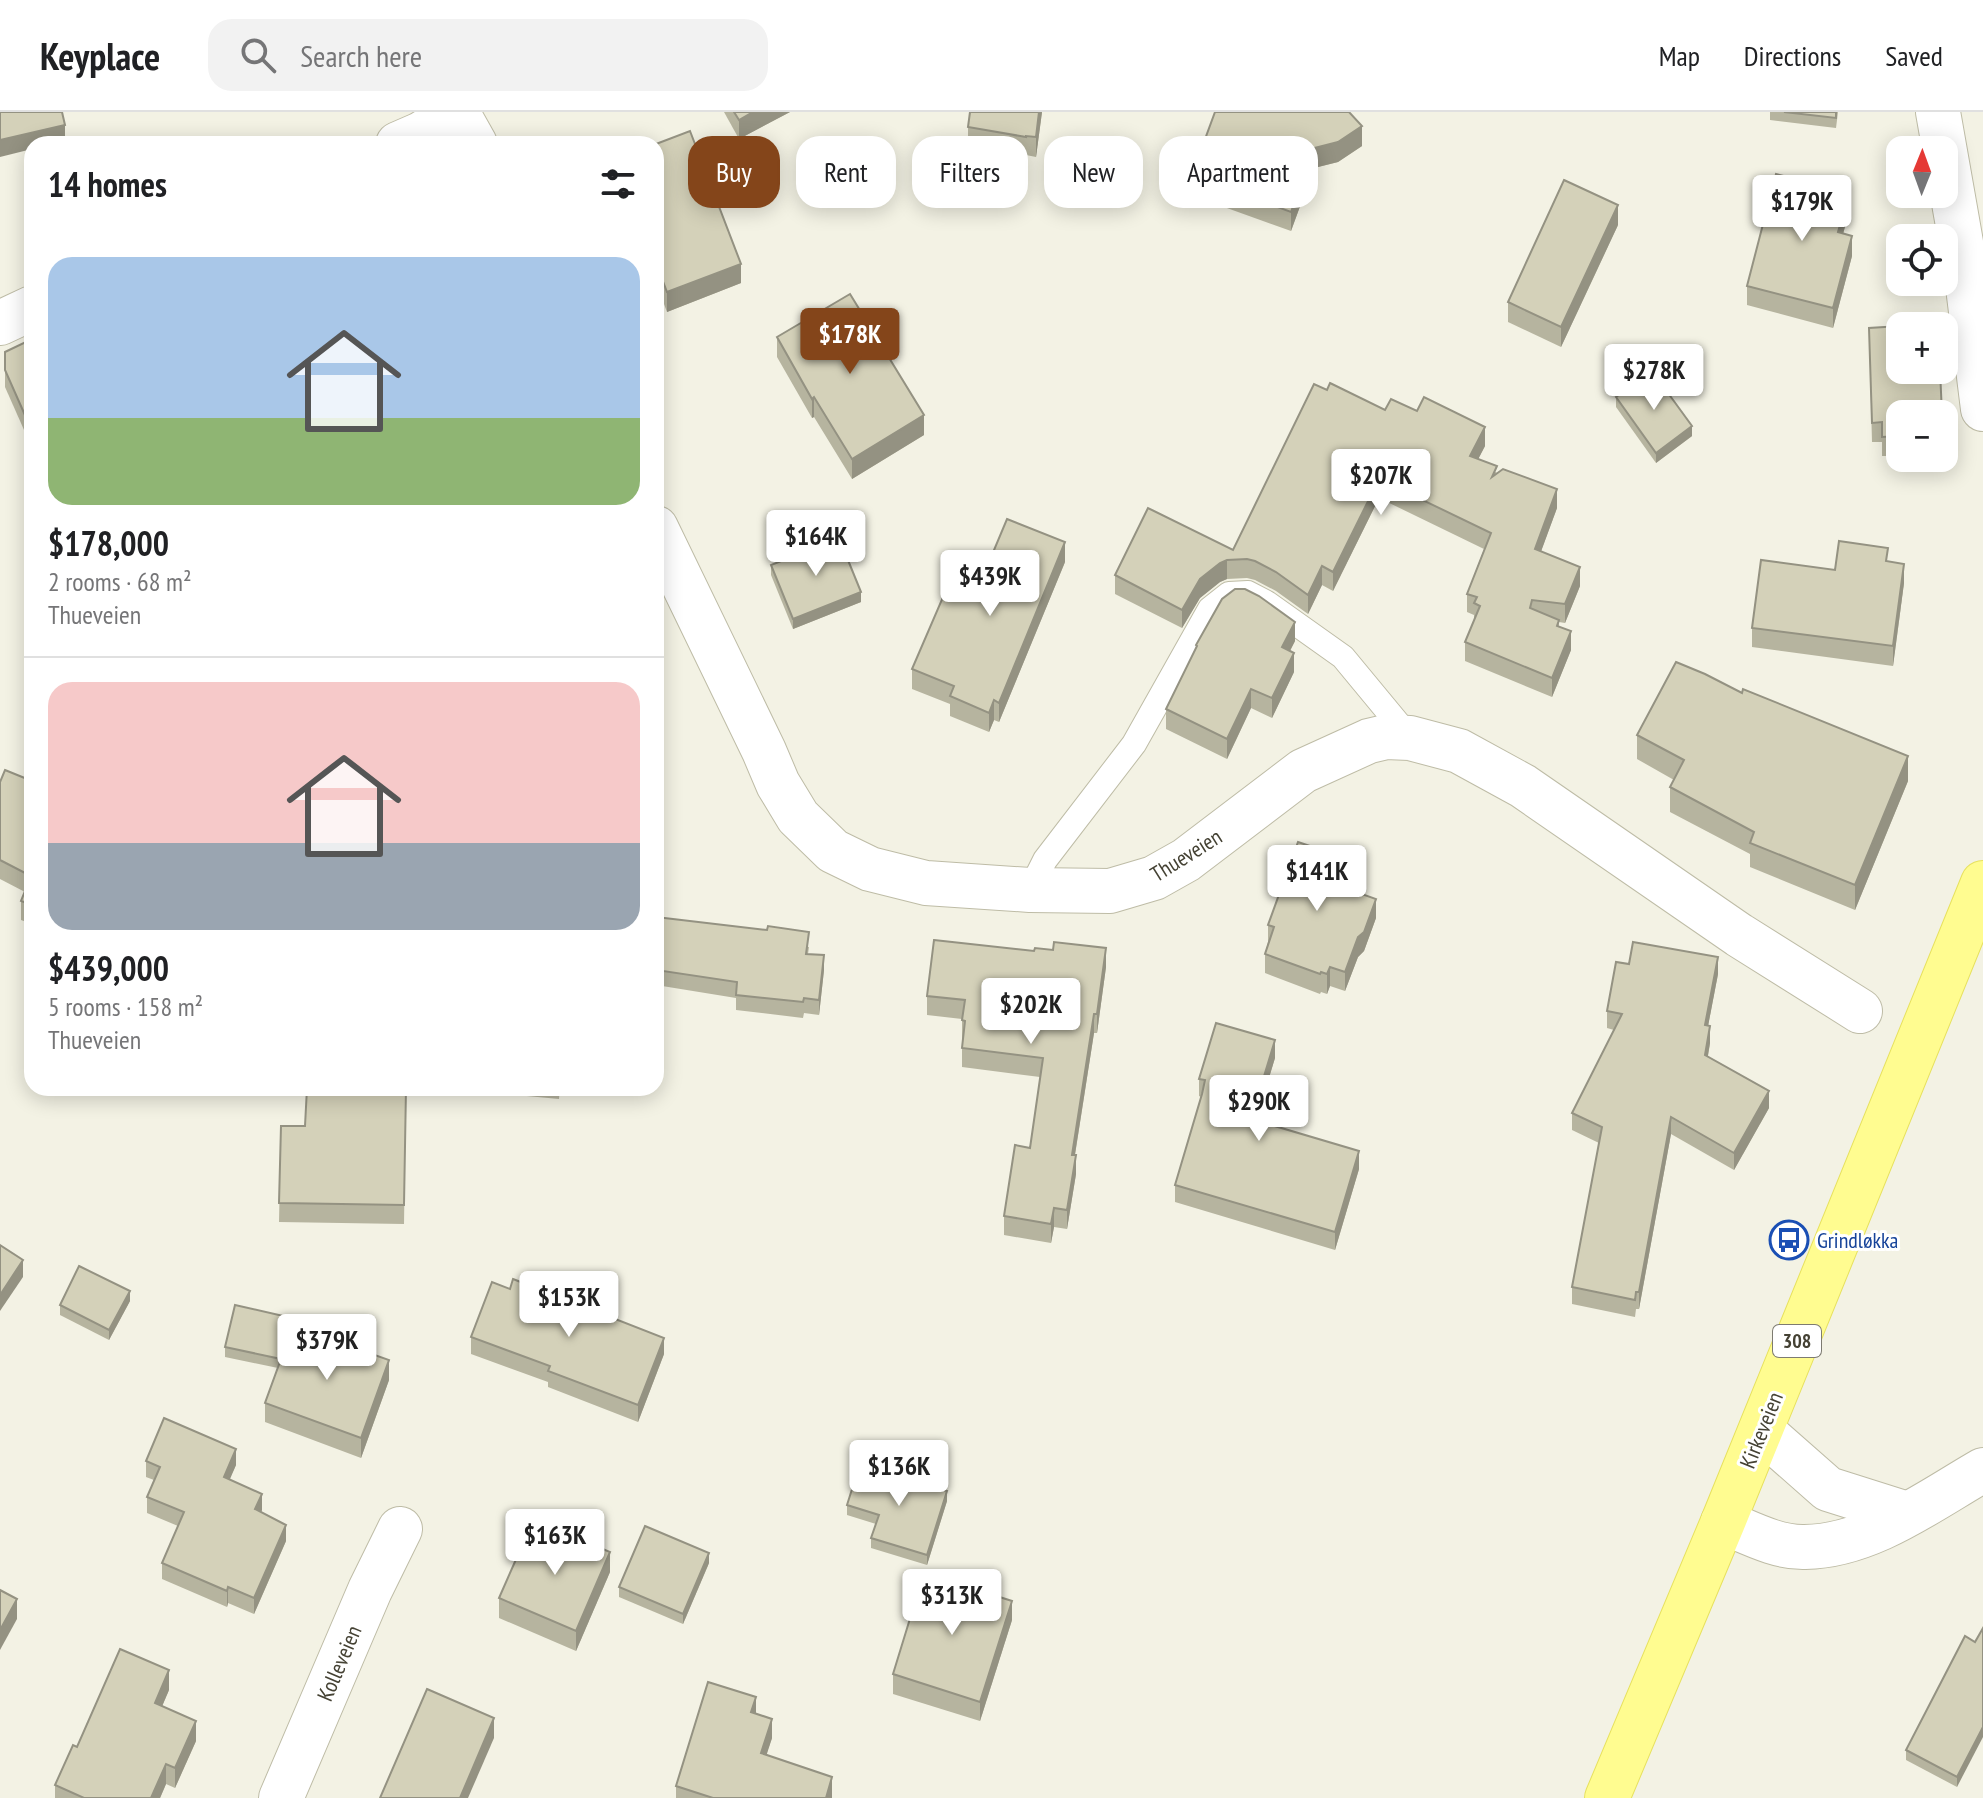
<!DOCTYPE html>
<html lang="en">
<head>
<meta charset="utf-8">
<style>
  :root { --surface:#fff; --page:#f2f2f2; --text:#202124; --muted:#757577; --line:#e0e0e0; --accent:#84451a }
  body { margin:0; font-family:"PT Sans Narrow",sans-serif; background:var(--page); color:var(--text); height:100vh; display:flex; flex-direction:column; font-size:30px; white-space:nowrap }
  * { box-sizing:border-box; margin:0 }
  p { font-size:26px; color:var(--muted) }
  .icon { flex:none; width:44px; height:44px; fill:none; stroke:currentColor; stroke-width:2; stroke-linecap:round; stroke-linejoin:round }
  .map { position:relative; flex:1; overflow:hidden }
  .drawer { position:absolute; left:24px; top:24px; width:640px; height:960px; display:flex; flex-direction:column; background:var(--surface); border-radius:24px; box-shadow:0 4px 20px #0003 }
  .drawer>* { flex:none }
  .hud { position:absolute; left:688px; top:24px; width:760px; height:72px; display:flex; gap:16px }
  .needle { width:52px; rotate:1deg }
  .buttons { position:absolute; left:1886px; top:24px; display:grid; gap:16px }
  .buttons a { display:grid; place-items:center; width:72px; height:72px; border-radius:16px; background:var(--surface); box-shadow:0 4px 20px #0003; font-size:40px }
  .price { position:absolute; translate:-50% -68px; padding:0 18px; border-radius:8px; background:#fff; color:#222; font-size:26px; line-height:52px; filter:drop-shadow(0 2px 4px #0008) }
  .price::after { content:''; position:absolute; left:50%; top:48px; width:24px; height:18px; margin-left:-12px; background:inherit; clip-path:polygon(0 0,100% 0,50% 100%) }
  .price.active { background:var(--accent); color:#fff }
  ul { padding:0; list-style:none }
  li { display:grid; align-content:center; gap:16px; height:424px; padding:0 24px }
  li+li { border-top:2px solid var(--line) }
  li span { display:grid; place-items:center; height:248px; border-radius:24px; color:#555 }
  li>.icon { margin-inline-start:auto }
  span .icon { width:144px; height:144px; fill:#fffc; stroke-width:1 }
  li b { font-size:34px }
  h2 { display:flex; justify-content:space-between; align-items:center; height:96px; padding:0 24px; font-size:34px }
  .chip { padding:0 28px; border-radius:24px; background:var(--surface); box-shadow:0 4px 20px #0003; font-size:28px; line-height:72px }
  .chip.active { background:var(--accent); color:#fff }
  header { display:flex; align-items:center; gap:48px; box-sizing:border-box; height:112px; padding:0 40px; background:var(--surface); border-bottom:2px solid var(--line) }
  header strong { font-size:38px }
  nav { display:flex; gap:44px; margin-inline-start:auto; font-size:28px }
  .search { width:560px; height:72px; background:var(--page); display:flex; align-items:center; gap:20px; box-sizing:border-box; padding:0 28px; border-radius:24px; color:var(--muted); font-size:30px }
  .map>svg:first-child { display:block }
</style>
</head>
<body>
<header>
<strong>Keyplace</strong>
<div class="search"><svg class="icon" aria-label="search" viewBox="0 0 24 24"><circle cx="10" cy="10" r="6"/><path d="M15 15l6 6"/></svg>Search here</div>
<nav><a>Map</a><a>Directions</a><a>Saved</a></nav>
</header>
<div class="map">
<svg width="1983" height="1686" viewBox="0 0 1983 1686">
  <rect width="100%" height="100%" fill="#f3f2e4"/>
  <g fill="none" stroke-linecap="round" stroke-linejoin="round">
    <g stroke="#bebca6" stroke-width="26">
      <path id="service" d="M1030 778 1045 748 1134 632 1210 497 1229 482 1248 481 1267 491 1343 545 1410 626"/>
    </g>
    <g stroke="#bebca6" stroke-width="46">
      <g id="minor">
        <path d="M457 0 475 32"/>
        <path d="M1938 0 1966 159 1983 297"/>
        <path d="M398 32 421 22 457 0"/>
        <path d="M0 211 32 196"/>
        <path d="M656 416 764 639 778 672 798 705 833 739 870 757 926 771 1030 778 1110 779 1154 766 1186 748 1303 659 1369 629 1386 625 1410 626 1459 639 1523 674 1739 823 1860 899"/>
        <path d="M1761 1318 1828 1377 1907 1402"/>
        <path d="M1723 1410C1748 1420 1777 1436 1805 1435 1870 1434 1929 1389 1983 1358"/>
        <path d="M281 1686 370 1478 400 1417"/>
      </g>
    </g>
    <g stroke="#e7e15e" stroke-width="46">
      <path id="primary" d="M1607 1686 1723 1410 1983 771"/>
    </g>
    <use href="#service" stroke="#fff" stroke-width="24"/>
    <use href="#minor" stroke="#fff" stroke-width="44"/>
    <use href="#primary" stroke="#fffc90" stroke-width="44"/>
  </g>
  <g fill="#b6b49f">
    <path d="M724 0H790L739 27Z"/>
    <path d="M1042 0 1036 45 1026 43V45L968 35V15Z"/>
    <path d="M1770 0H1838L1836 16 1770 8Z"/>
    <path d="M1204 30 1362 34 1338 50 1314 56 1291 119 1213 91V71L1219 55 1204 49Z"/>
    <path d="M656 32 741 171 667 200 656 171Z"/>
    <path d="M1849 100 1843 122 1852 144 1833 216 1747 193V174Z"/>
    <path d="M1618 113 1561 235 1508 210V190Z"/>
    <path d="M1869 216 1900 302V344H1882V330H1872Z"/>
    <path d="M777 225 924 323 852 367 814 305 812 306 777 245Z"/>
    <path d="M32 227V336L5 275V240Z"/>
    <path d="M1327 278 1385 298 1485 334 1478 347 1497 361 1557 396 1541 439 1580 474 1565 511 1559 510V515L1571 538 1552 585 1465 549V530L1474 508V503L1467 500V482L1484 437 1379 386 1333 479 1322 473 1308 502 1276 479 1255 468 1247 466 1227 467 1220 470 1200 486 1182 516 1115 482V463L1233 438Z"/>
    <path d="M1616 285 1692 324 1656 351 1616 295Z"/>
    <path d="M1888 449 1904 471 1893 554 1752 535V516L1835 458Z"/>
    <path d="M1065 450 999 610 994 608 989 620 950 604V592L912 577V557L947 487 979 474Z"/>
    <path d="M771 453 861 490 793 517 771 463Z"/>
    <path d="M1295 529 1290 539 1294 560 1272 606 1251 596 1227 647 1166 617V597L1196 538V533Z"/>
    <path d="M1637 623 1908 669 1855 798 1750 755V742L1670 700V675L1674 668 1637 647Z"/>
    <path d="M32 669V812L21 808V789L25 780 0 767V670Z"/>
    <path d="M1348 767 1345 776 1376 806 1364 839 1358 845 1345 879 1330 874 1327 882 1321 880 1320 882 1265 861V842L1268 830V813Z"/>
    <path d="M656 805 809 835 808 842 824 858 819 903 804 901 803 906 736 898V886L656 873Z"/>
    <path d="M1106 855 1097 921H1094L1075 1043 1076 1062 1067 1117 1054 1115 1051 1131 1004 1123V1104L1030 1036 1040 965 962 955V907L927 903V884Z"/>
    <path d="M1718 862 1708 914 1710 931 1708 944 1769 996 1734 1058 1671 1022 1639 1197H1636L1635 1205 1572 1192V1175L1599 1031 1572 1018V1001L1614 918 1607 916V899Z"/>
    <path d="M1275 946 1256 1009 1359 1057 1335 1138 1175 1090V1073L1201 985 1199 984V967Z"/>
    <path d="M406 976 404 1112 279 1110 281 1014H305Z"/>
    <path d="M442 976H560L559 987Z"/>
    <path d="M510 1177 664 1242 638 1310 548 1275V1270L471 1242V1225Z"/>
    <path d="M130 1189 109 1228 60 1203V1193Z"/>
    <path d="M292 1216 389 1268 361 1346 265 1310V1291L278 1256 225 1245V1235Z"/>
    <path d="M146 1349 236 1353 229 1368 262 1398 261 1400 286 1429 254 1502 228 1491 227 1495 162 1467V1451L178 1414 147 1401V1385L154 1368 146 1365Z"/>
    <path d="M947 1389 927 1453 871 1436V1426L876 1412 847 1403V1393Z"/>
    <path d="M709 1451 683 1512 619 1485V1475Z"/>
    <path d="M610 1460 576 1539 499 1506V1486Z"/>
    <path d="M1012 1508 980 1609 893 1582V1562Z"/>
    <path d="M1975 1530 1957 1675 1906 1648V1638Z"/>
    <path d="M169 1578 162 1594 196 1629 175 1676 166 1672 160 1686H55V1673L77 1635Z"/>
    <path d="M756 1602 772 1626 766 1643 832 1684V1686H676V1674Z"/>
  </g>
  <g fill="#949282">
    <path d="M753 0H790L739 27V8Z"/>
    <path d="M1039 0H1042L1036 45V25Z"/>
    <path d="M65 13V29L54 32H32V37L0 45V28Z"/>
    <path d="M1362 14V34L1338 50 1314 56 1291 119V100L1314 36Z"/>
    <path d="M1849 81V100L1838 140V120Z"/>
    <path d="M1618 93V113L1561 235V215Z"/>
    <path d="M1852 124V144L1833 216V196Z"/>
    <path d="M741 152V171L667 200V180Z"/>
    <path d="M814 285V305L812 306V287Z"/>
    <path d="M924 303V323L852 367V347Z"/>
    <path d="M1692 314V324L1656 351V341Z"/>
    <path d="M1485 315V334L1470 363V344Z"/>
    <path d="M1379 367V386L1333 479V460Z"/>
    <path d="M1557 377V396L1535 456V437Z"/>
    <path d="M1065 430V450L999 610V591Z"/>
    <path d="M1227 448V467L1220 470 1200 486 1182 516V498L1200 467 1220 451Z"/>
    <path d="M1904 452V471L1893 554V534Z"/>
    <path d="M1322 454V473L1308 502V483Z"/>
    <path d="M1580 455V474L1565 511V492Z"/>
    <path d="M861 480V490L793 517V507Z"/>
    <path d="M1295 510V529L1282 554V535Z"/>
    <path d="M1571 519V538L1552 585V566Z"/>
    <path d="M1294 541V560L1272 606V586Z"/>
    <path d="M1251 577V596L1227 647V627Z"/>
    <path d="M994 588V608L989 620V601Z"/>
    <path d="M1908 644V669L1855 798V773Z"/>
    <path d="M1348 747V767L1339 793V774Z"/>
    <path d="M1376 787V806L1364 839 1358 845 1345 879V860L1358 825Z"/>
    <path d="M1106 836V855L1097 921V902Z"/>
    <path d="M824 843V858L819 903V888Z"/>
    <path d="M1718 845V862L1705 930V913Z"/>
    <path d="M1330 855V874L1327 882V862Z"/>
    <path d="M1094 902V921L1072 1061V1043Z"/>
    <path d="M1710 914V931L1705 960V943Z"/>
    <path d="M1275 928V946L1251 1024V1007Z"/>
    <path d="M1769 979V996L1734 1058V1041Z"/>
    <path d="M1671 1005V1022L1639 1197V1180Z"/>
    <path d="M1359 1039V1057L1335 1138V1120Z"/>
    <path d="M1076 1043V1062L1067 1117V1098Z"/>
    <path d="M1054 1096V1115L1051 1131V1112Z"/>
    <path d="M23 1148V1165L0 1199V1183Z"/>
    <path d="M130 1179V1189L109 1228V1218Z"/>
    <path d="M664 1226V1242L638 1310V1293Z"/>
    <path d="M389 1248V1268L361 1346V1326Z"/>
    <path d="M236 1337V1353L224 1381V1365Z"/>
    <path d="M947 1379V1389L927 1453V1443Z"/>
    <path d="M262 1382V1398L255 1413V1397Z"/>
    <path d="M286 1413V1429L254 1502V1486Z"/>
    <path d="M610 1440V1460L576 1539V1519Z"/>
    <path d="M709 1441V1451L683 1512V1502Z"/>
    <path d="M228 1475V1491L227 1495V1479Z"/>
    <path d="M17 1487V1507L0 1538V1518Z"/>
    <path d="M1012 1489V1508L980 1609V1590Z"/>
    <path d="M169 1558V1578L155 1611V1591Z"/>
    <path d="M756 1585V1604L751 1600Z"/>
    <path d="M494 1606V1626L468 1686H460Z"/>
    <path d="M772 1607V1626L761 1660V1641Z"/>
    <path d="M196 1609V1629L175 1676V1656Z"/>
    <path d="M1983 1615V1625L1957 1675V1665Z"/>
    <path d="M166 1652V1672L160 1686H151Z"/>
    <path d="M832 1665V1686H826Z"/>
  </g>
  <g fill="#d4d1b9" stroke="#949282" stroke-width="2">
    <path d="M0 0H62L65 13 0 28Z"/>
    <path d="M734 0H753L739 8Z"/>
    <path d="M970 0H1039L1036 25 1026 24V25L968 15Z"/>
    <path d="M1215 0H1349L1362 14 1338 30 1314 36 1291 100 1213 71 1225 37 1204 30Z"/>
    <path d="M1784 0H1836V6Z"/>
    <path d="M690 19 741 152 667 180 656 151V32Z"/>
    <path d="M1776 62 1849 81 1838 120 1852 124 1833 196 1747 174Z"/>
    <path d="M1564 68 1618 93 1561 215 1508 190Z"/>
    <path d="M850 182 924 303 852 347 814 285 812 287 777 225Z"/>
    <path d="M1900 214V258H1940L1942 302H1900V324L1882 325V310L1872 311 1869 216Z"/>
    <path d="M32 227V319L5 258V240Z"/>
    <path d="M1652 259 1692 314 1656 341 1616 285Z"/>
    <path d="M1330 271 1385 298 1391 287 1417 299 1424 285 1485 315 1470 344 1497 354 1492 365 1503 357 1557 377 1535 437 1580 455 1565 492 1532 488 1530 496 1559 508 1557 514 1571 519 1552 566 1465 530 1480 494 1474 491 1477 485 1467 482 1491 421 1379 367 1333 460 1322 454 1308 483 1276 460 1255 449 1247 447 1227 448 1220 451 1200 467 1182 498 1115 463 1148 396 1233 438 1314 272 1327 278Z"/>
    <path d="M1007 407 1065 430 999 591 994 588 989 601 950 584 954 574 912 557 943 485 947 487 956 465 979 474Z"/>
    <path d="M839 426 861 480 793 507 771 453Z"/>
    <path d="M1839 429 1888 436 1886 449 1904 452 1893 534 1752 516 1761 448 1835 458Z"/>
    <path d="M1235 477H1245L1259 484 1295 510 1282 535 1294 541 1272 586 1251 577 1227 627 1166 597 1197 534 1196 533 1222 487Z"/>
    <path d="M1676 550 1705 562 1742 581 1743 577 1908 644 1855 773 1750 731 1754 720 1670 675 1684 648 1637 623Z"/>
    <path d="M5 658 32 669V793L21 789 31 764 0 748V670Z"/>
    <path d="M1298 730 1348 747 1339 774 1376 787 1364 820 1358 825 1345 860 1330 855 1327 862 1321 860 1320 862 1265 842 1274 815 1268 813Z"/>
    <path d="M656 805 767 818 768 814 809 820 806 842 824 843 819 888 804 886 803 890 736 883 737 870 656 858Z"/>
    <path d="M934 828 1034 839 1035 836 1053 838 1054 830 1106 836 1097 902H1094L1072 1043H1076L1067 1098 1054 1096 1051 1112 1004 1104 1015 1033 1030 1036 1043 946 962 936 965 909 962 908 965 888 927 884Z"/>
    <path d="M1633 830 1718 845 1705 913 1710 914 1705 943 1769 979 1734 1041 1671 1005 1639 1180H1636L1635 1188 1572 1175 1602 1015 1572 1001 1622 902 1607 899 1616 850 1629 852Z"/>
    <path d="M1216 911 1275 928 1251 1007 1359 1039 1335 1120 1175 1073 1202 982 1205 968 1199 967Z"/>
    <path d="M307 976H406L404 1093 279 1091 281 1014H305Z"/>
    <path d="M0 1133 23 1148 0 1183Z"/>
    <path d="M79 1154 130 1179 109 1218 60 1193Z"/>
    <path d="M513 1167 664 1226 638 1293 548 1259 550 1254 471 1225 492 1170 510 1177Z"/>
    <path d="M235 1193 292 1206 286 1233 281 1247 225 1235Z"/>
    <path d="M293 1214 389 1248 361 1326 265 1291Z"/>
    <path d="M164 1306 236 1337 224 1365 262 1382 255 1397 286 1413 254 1486 228 1475 227 1479 162 1451 184 1400 147 1385 160 1355 146 1349Z"/>
    <path d="M860 1352 947 1379 927 1443 871 1426 879 1403 847 1393Z"/>
    <path d="M645 1414 709 1441 683 1502 619 1475Z"/>
    <path d="M529 1418 554 1428 558 1418 610 1440 576 1519 499 1486Z"/>
    <path d="M924 1461 1012 1489 980 1590 893 1562Z"/>
    <path d="M0 1478 17 1487 0 1518Z"/>
    <path d="M1983 1516V1615L1957 1665 1906 1638 1965 1524 1975 1530Z"/>
    <path d="M120 1537 169 1558 155 1591 196 1609 175 1656 166 1652 151 1686H84L55 1673 73 1633 77 1635Z"/>
    <path d="M708 1570 756 1585 751 1600 772 1607 761 1641 832 1665 826 1686H713L676 1674Z"/>
    <path d="M427 1577 494 1606 460 1686H380Z"/>
  </g>
  <defs>
    <g id="bus-ring" transform="scale(2)"><circle r="9.5" fill="#fff" stroke="#1a4fb4" stroke-width="1.5"/><path d="M-5-6H5V4H4V6H2V4H-2V6H-4V4H-5ZM-3.5-4V0h7V-4ZM-3.5 1.2v1.5H-2V1.2ZM2 1.2v1.5H3.5V1.2Z" fill="#1a4fb4"/></g>
  </defs>
  <g fill-rule="evenodd">
    <use href="#bus-ring" x="1789" y="1128"/>
  </g>
  <g text-anchor="middle" dominant-baseline="central" stroke-width="6" stroke-linejoin="round" paint-order="stroke">
    <rect fill="#fff" stroke="#7d7b71" stroke-width="2" x="1773" y="1213" width="48" height="32" rx="6"/>
    <g font-size="20" font-weight="bold" fill="#454234">
      <text x="1797" y="1229">308</text>
    </g>
    <g font-size="22" fill="#454234" stroke="#fff">
      <text transform="translate(1186 743) rotate(-32)">Thueveien</text>
      <text transform="translate(1761 1318) rotate(-68)">Kirkeveien</text>
      <text transform="translate(339 1551) rotate(-67)">Kolleveien</text>
    </g>
    <g font-size="22" fill="#164399" stroke="#fff" text-anchor="start">
      <text x="1817" y="1128">Grindløkka</text>
    </g>
  </g>
</svg>
<div class="buttons">
<a><svg class="needle" viewBox="-14 -14 28 28"><path d="M0-13l5 13h-10z" fill="#e53935"/><path d="M0 13l5-13h-10z" fill="#757577"/></svg></a>
<a><svg class="icon" aria-label="locate" viewBox="0 0 24 24"><circle cx="12" cy="12" r="6"/><path d="M12 2v4M12 18v4M2 12h4M18 12h4"/></svg></a>
<a>+</a>
<a>−</a>
</div>
<b class="price" style="left:1802px;top:131px">$179K</b>
<b class="price active" style="left:850px;top:264px">$178K</b>
<b class="price" style="left:1654px;top:300px">$278K</b>
<b class="price" style="left:1381px;top:405px">$207K</b>
<b class="price" style="left:816px;top:466px">$164K</b>
<b class="price" style="left:990px;top:506px">$439K</b>
<b class="price" style="left:1317px;top:801px">$141K</b>
<b class="price" style="left:1031px;top:934px">$202K</b>
<b class="price" style="left:1259px;top:1031px">$290K</b>
<b class="price" style="left:569px;top:1227px">$153K</b>
<b class="price" style="left:327px;top:1270px">$379K</b>
<b class="price" style="left:899px;top:1396px">$136K</b>
<b class="price" style="left:555px;top:1465px">$163K</b>
<b class="price" style="left:952px;top:1525px">$313K</b>
<div class="hud">
<a class="chip active">Buy</a>
<a class="chip">Rent</a>
<a class="chip">Filters</a>
<a class="chip">New</a>
<a class="chip">Apartment</a>
</div>
<section class="drawer">
<h2>14 homes<svg class="icon" aria-label="filters" viewBox="0 0 24 24"><path d="M4 7h16M4 17h16"/><circle cx="9" cy="7" r="2"/><circle cx="15" cy="17" r="2"/></svg></h2>
<ul>
<li><span style="background:linear-gradient(#a9c7e8 65%,#8fb573 0)"><svg class="icon" aria-label="home" viewBox="0 0 24 24"><path d="M3 11l9-7 9 7M6 9v11h12V9"/></svg></span><div><b>$178,000</b><p>2 rooms · 68 m²</p><p>Thueveien</p></div></li>
<li><span style="background:linear-gradient(#f6c9c9 65%,#9aa5b1 0)"><svg class="icon" aria-label="home" viewBox="0 0 24 24"><path d="M3 11l9-7 9 7M6 9v11h12V9"/></svg></span><div><b>$439,000</b><p>5 rooms · 158 m²</p><p>Thueveien</p></div></li>
</ul>
</section>
</div>
</body>
</html>
